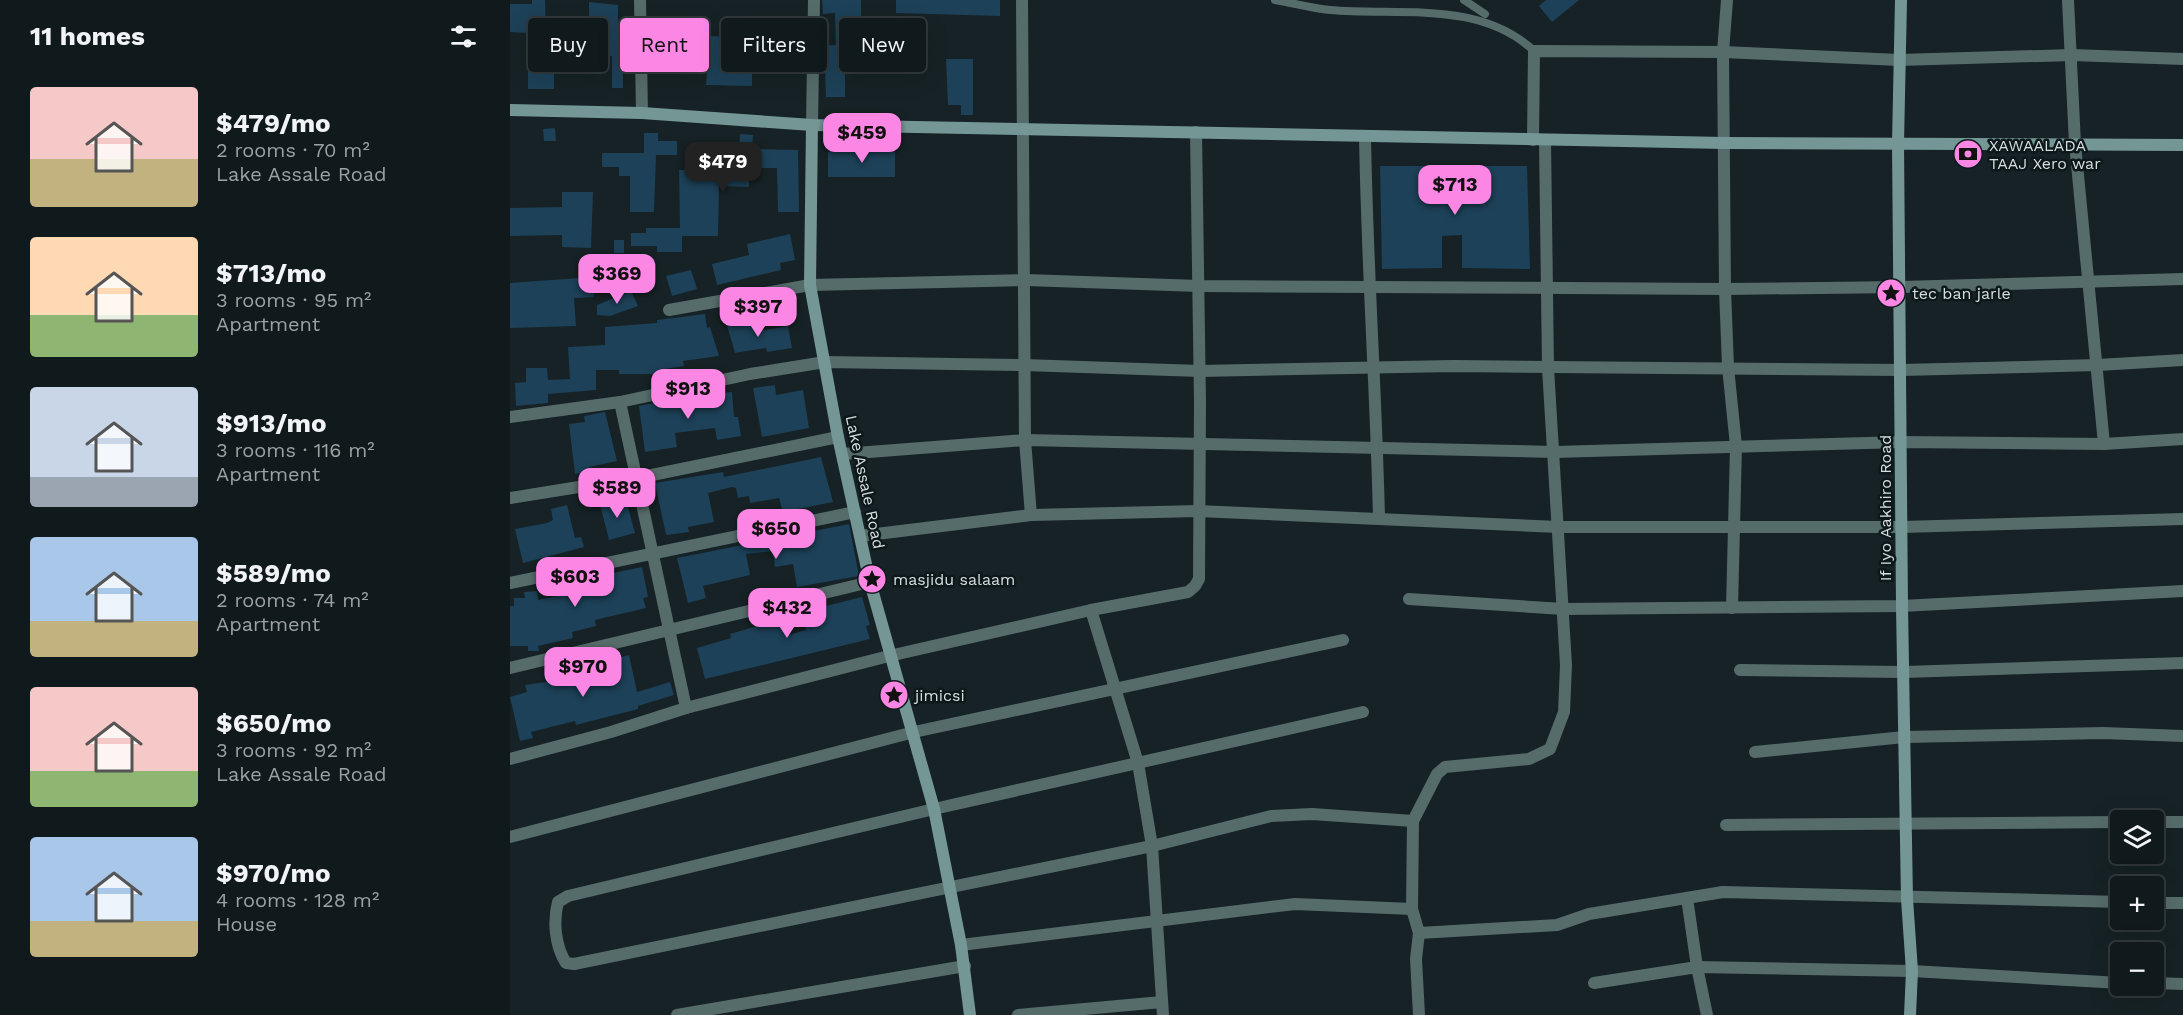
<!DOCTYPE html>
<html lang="en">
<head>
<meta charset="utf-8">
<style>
  :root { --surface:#101a1c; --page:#1e2729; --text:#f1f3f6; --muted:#9ca1a3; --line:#30383b; --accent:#fc86e4 }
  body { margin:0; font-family:"Work Sans",sans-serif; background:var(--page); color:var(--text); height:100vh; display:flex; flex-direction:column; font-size:22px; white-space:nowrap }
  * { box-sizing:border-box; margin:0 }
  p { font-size:20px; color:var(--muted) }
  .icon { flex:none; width:33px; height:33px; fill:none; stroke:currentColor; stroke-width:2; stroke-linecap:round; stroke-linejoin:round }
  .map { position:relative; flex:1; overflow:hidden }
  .details { display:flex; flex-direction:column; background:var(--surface); width:510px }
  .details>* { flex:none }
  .banner { position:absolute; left:18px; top:18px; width:570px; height:54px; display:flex; gap:12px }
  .controls { position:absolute; left:1600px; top:810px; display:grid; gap:12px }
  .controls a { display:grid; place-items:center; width:54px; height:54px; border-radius:6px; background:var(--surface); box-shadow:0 6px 24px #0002,0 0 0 2px var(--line); font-size:30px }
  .price { position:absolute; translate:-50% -51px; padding:0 14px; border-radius:12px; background:var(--accent); color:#111; font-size:20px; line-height:39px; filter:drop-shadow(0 2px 3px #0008) }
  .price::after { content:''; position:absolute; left:50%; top:36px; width:18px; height:14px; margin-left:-9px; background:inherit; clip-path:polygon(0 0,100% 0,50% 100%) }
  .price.selected { background:#222; color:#fff }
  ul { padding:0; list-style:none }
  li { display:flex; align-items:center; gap:18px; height:150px; padding:0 30px }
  li span { display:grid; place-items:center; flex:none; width:168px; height:120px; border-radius:6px; color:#555 }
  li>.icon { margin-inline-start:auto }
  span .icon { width:72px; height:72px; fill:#fffc; stroke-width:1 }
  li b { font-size:26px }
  h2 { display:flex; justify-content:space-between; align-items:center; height:72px; padding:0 30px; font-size:26px }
  .tag { padding:0 21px; border-radius:6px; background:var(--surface); box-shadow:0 6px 24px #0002,0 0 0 2px var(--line); font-size:21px; line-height:54px }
  .tag.selected { background:var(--accent); color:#111 }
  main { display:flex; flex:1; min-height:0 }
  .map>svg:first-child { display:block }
</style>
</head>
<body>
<main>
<section class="details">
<h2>11 homes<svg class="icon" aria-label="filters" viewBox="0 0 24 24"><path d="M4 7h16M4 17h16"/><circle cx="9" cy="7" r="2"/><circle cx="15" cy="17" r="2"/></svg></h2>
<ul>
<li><span style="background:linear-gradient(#f6c9c9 60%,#c2b280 0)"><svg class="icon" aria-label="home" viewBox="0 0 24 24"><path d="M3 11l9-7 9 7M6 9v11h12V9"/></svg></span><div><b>$479/mo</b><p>2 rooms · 70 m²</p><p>Lake Assale Road</p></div></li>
<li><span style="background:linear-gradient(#ffd9b3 65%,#8fb573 0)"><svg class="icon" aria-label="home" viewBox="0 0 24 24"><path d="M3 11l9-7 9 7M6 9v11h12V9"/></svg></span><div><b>$713/mo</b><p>3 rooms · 95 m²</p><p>Apartment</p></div></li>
<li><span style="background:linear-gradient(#c9d6e8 75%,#9aa5b1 0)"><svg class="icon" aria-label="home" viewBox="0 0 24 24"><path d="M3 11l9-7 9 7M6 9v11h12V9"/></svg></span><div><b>$913/mo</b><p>3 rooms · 116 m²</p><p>Apartment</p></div></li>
<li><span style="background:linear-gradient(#a9c7e8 70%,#c2b280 0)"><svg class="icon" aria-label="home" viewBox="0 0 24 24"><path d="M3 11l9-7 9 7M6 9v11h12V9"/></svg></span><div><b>$589/mo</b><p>2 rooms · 74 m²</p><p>Apartment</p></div></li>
<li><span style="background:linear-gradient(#f6c9c9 70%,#8fb573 0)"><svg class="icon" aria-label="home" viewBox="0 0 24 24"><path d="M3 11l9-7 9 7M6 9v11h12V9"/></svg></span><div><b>$650/mo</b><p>3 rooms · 92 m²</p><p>Lake Assale Road</p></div></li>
<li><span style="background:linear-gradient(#a9c7e8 70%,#c2b280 0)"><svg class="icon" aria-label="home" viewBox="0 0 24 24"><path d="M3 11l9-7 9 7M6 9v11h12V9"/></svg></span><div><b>$970/mo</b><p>4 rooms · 128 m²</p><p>House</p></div></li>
</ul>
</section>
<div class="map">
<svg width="1673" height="1015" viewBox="0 0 1673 1015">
  <rect width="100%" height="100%" fill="#162225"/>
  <g fill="#1d4158">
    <path d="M22 0H35L36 38H40V72H44V89H18V33L0 32V4H22Z"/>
    <path d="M312 0H351V67L335 68V97H316L314 46 326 45 325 13 313 14Z"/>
    <path d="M386 0H490V16L386 13Z"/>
    <path d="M1036 0H1069L1042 22 1029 6Z"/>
    <path d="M79 2 108 5V32H113V88H102V56H79V39L58 40 57 27 79 26Z"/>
    <path d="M197 36 242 37V86L196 85 197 73 155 72V62H139V38Z"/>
    <path d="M436 59H463V115H451V105H438Z"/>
    <path d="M45 128 46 141H34L33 129Z"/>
    <path d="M134 133H148V141H167V155H146L144 212H120V176H109V167H92V153H134Z"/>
    <path d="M230 134 243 135 242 149 288 150 289 212H268L267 168H239V187L209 186 208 236H172V252H147V246H121V233H136V228H170L169 170H182V174L204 175V155H229Z"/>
    <rect x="318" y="152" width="67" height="25"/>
    <path d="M870 166H1017L1020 269 952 268V235L932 236V268L872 269Z"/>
    <path d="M52 192H83L81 248 52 247V235L0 236V208L52 207Z"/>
    <path d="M280 234 285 260 270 263 271 270 207 285 202 264 239 255 237 244Z"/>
    <rect x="104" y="240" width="10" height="13"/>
    <path d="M181 270 187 289 162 296 156 276Z"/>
    <path d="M83 277 84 297 64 298 66 326 0 328V283Z"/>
    <path d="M121 291 128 306 100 316 87 315V305Z"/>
    <path d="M280 301 285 322 275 324 270 303Z"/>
    <path d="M195 314 197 328 200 327 209 356 173 361 174 366 148 370V374H109V370H86V390L38 394V403L6 406 5 383 16 382V368H37L38 380 60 379 58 347 95 345V327L147 323V320Z"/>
    <path d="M247 320 249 331 278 326 282 348 257 352 256 348 225 353 217 325Z"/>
    <path d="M265 385 266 395 293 390 299 428 252 437 243 388Z"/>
    <path d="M222 392 224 417H228L231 436 207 440 205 428 165 433 167 447 135 452 129 406 163 399V403L200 398 199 394Z"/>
    <path d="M95 412 107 461 79 467V471L65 474 59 424 75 422 74 416Z"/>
    <path d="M311 457 323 502 273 512 269 498 240 503 239 496 228 498 226 488 222 487 198 493 204 522 178 527 179 532 156 535 145 483 213 472 214 477Z"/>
    <path d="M115 497 125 533 99 540 90 504Z"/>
    <path d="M57 505 65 538 71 537 74 547 13 563 5 529 37 523 43 520 41 509Z"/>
    <path d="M339 524 349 576 287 587 283 564 265 567 263 551 236 554 240 575 193 586 196 598 178 603 167 558Z"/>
    <path d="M132 567 138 597 133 598 136 608 85 620 86 626 62 632 63 638 28 646 29 651H18V646H0V606H4V598H15L14 592 27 591 28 600 57 594 55 583Z"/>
    <path d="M352 597 360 625 356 626 360 639 195 679 187 648 221 638 220 634 271 619 276 636 296 630 291 612Z"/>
    <path d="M119 655 127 692 160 682 164 695 128 706V709L66 725 65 721 21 732 23 738 10 741 0 697 17 692 15 685 43 681 94 666 93 662Z"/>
  </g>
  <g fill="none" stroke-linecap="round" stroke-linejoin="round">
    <g stroke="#566c6a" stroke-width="8">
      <path d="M765 0C783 3 801 8 820 10 891 16 970 0 1024 51"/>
      <path d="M954 0 975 14"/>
    </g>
    <g stroke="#566c6a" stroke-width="12">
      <path d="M130 0 132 113"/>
      <path d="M1217 0 1213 52 1215 289 1218 367 1226 446 1222 608"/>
      <path d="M1558 0 1565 144 1594 444"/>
      <path d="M302 125 304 0"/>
      <path d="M855 136C857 263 866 390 869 518"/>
      <path d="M1023 140 1024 51 1213 52 1389 60 1562 55 1673 59"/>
      <path d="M159 310 300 285 516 280 689 286 1215 289 1391 287 1673 279"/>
      <path d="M110 402 176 708"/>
      <path d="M0 417 110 402 240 374 315 362 514 365 690 371 943 366 1392 370 1588 365 1673 360"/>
      <path d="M333 454 515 440 512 0"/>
      <path d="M0 498 137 476 328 437"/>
      <path d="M521 515 515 440 1045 452 1392 442 1594 444 1673 439"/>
      <path d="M350 536 521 515 688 511 1048 527H1392L1673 519"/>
      <path d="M0 583 345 512"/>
      <path d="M899 599 1053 609 1392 606 1673 591"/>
      <path d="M0 668 360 582"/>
      <path d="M1230 670 1394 672 1673 663"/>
      <path d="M853 712 424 809 58 896 48 902C43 921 45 946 56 963L64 964 642 846 761 816 802 814 903 821 902 909 909 933 906 959 909 1015"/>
      <path d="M1245 752 1394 737 1593 733 1673 736"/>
      <path d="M0 759 101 732 176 708 379 656 581 610"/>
      <path d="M903 821 927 774 935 767 1019 759 1040 749 1054 712 1056 665 1038 368 1035 140"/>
      <path d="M1644 822H1673"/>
      <path d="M1216 825 1611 822"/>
      <path d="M0 837 404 732 833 640"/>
      <path d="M1644 903H1673"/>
      <path d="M909 933 1047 925 1079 914 1213 892 1611 902"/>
      <path d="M451 945 785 904 902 909"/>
      <path d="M1084 983 1187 967 1177 898"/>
      <path d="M1644 983 1673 984"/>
      <path d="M167 1015 455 966"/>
      <path d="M508 1015 652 1002"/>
      <path d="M653 1015 642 846 628 763 581 610 678 592 685 586 689 579 690 402 686 132"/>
      <path d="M1197 1015 1187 967 1402 971 1611 983"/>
    </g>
    <g stroke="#749796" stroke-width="12">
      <path d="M1391 0 1388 143 1392 606 1397 899 1402 971 1400 1015"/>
      <path d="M0 110 132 113 302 125 1215 143 1673 145"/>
      <path d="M302 125 300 285 328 437 360 582 424 809 451 945 460 1015"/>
    </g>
  </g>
  <defs>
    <g id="bank-disc" transform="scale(1.5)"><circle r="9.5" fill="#fc86e4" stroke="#0d181b"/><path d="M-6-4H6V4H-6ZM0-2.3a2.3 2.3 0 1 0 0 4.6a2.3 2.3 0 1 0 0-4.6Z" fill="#111"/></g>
    <g id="sight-disc" transform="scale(1.5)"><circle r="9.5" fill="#fc86e4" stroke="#0d181b"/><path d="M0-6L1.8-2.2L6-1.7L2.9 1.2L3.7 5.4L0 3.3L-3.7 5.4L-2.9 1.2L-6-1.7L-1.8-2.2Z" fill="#111"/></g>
  </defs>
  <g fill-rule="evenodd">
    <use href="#bank-disc" x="1458" y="154"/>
    <use href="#sight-disc" x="1381" y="293"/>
    <use href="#sight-disc" x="362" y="579"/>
    <use href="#sight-disc" x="384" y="695"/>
  </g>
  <g text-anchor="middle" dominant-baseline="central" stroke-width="5" stroke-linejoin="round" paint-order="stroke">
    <g font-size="16" fill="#d7dee0" stroke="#0d181b" text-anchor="start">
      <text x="1479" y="145">XAWAALADA<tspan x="1479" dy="18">TAAJ Xero war</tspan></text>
      <text x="1402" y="293">tec ban jarle</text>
      <text x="383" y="579">masjidu salaam</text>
      <text x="405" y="695">jimicsi</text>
    </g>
    <g font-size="16" fill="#d7dee0" stroke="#0d181b">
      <text transform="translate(355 482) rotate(78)">Lake Assale Road</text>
      <text transform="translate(1375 508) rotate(-90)">If Iyo Aakhiro Road</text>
    </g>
  </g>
</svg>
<div class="controls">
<a><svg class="icon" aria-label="layers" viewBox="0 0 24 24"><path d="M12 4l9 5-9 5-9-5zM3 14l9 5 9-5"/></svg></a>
<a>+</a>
<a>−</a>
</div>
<b class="price" style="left:352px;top:164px">$459</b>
<b class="price selected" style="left:213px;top:193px">$479</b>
<b class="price" style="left:945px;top:216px">$713</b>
<b class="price" style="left:107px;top:305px">$369</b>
<b class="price" style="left:248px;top:338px">$397</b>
<b class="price" style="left:178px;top:420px">$913</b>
<b class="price" style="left:107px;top:519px">$589</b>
<b class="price" style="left:266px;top:560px">$650</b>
<b class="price" style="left:65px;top:608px">$603</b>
<b class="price" style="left:277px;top:639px">$432</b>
<b class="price" style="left:73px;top:698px">$970</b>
<div class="banner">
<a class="tag">Buy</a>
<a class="tag selected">Rent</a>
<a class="tag">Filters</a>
<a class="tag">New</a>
</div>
</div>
</main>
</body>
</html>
